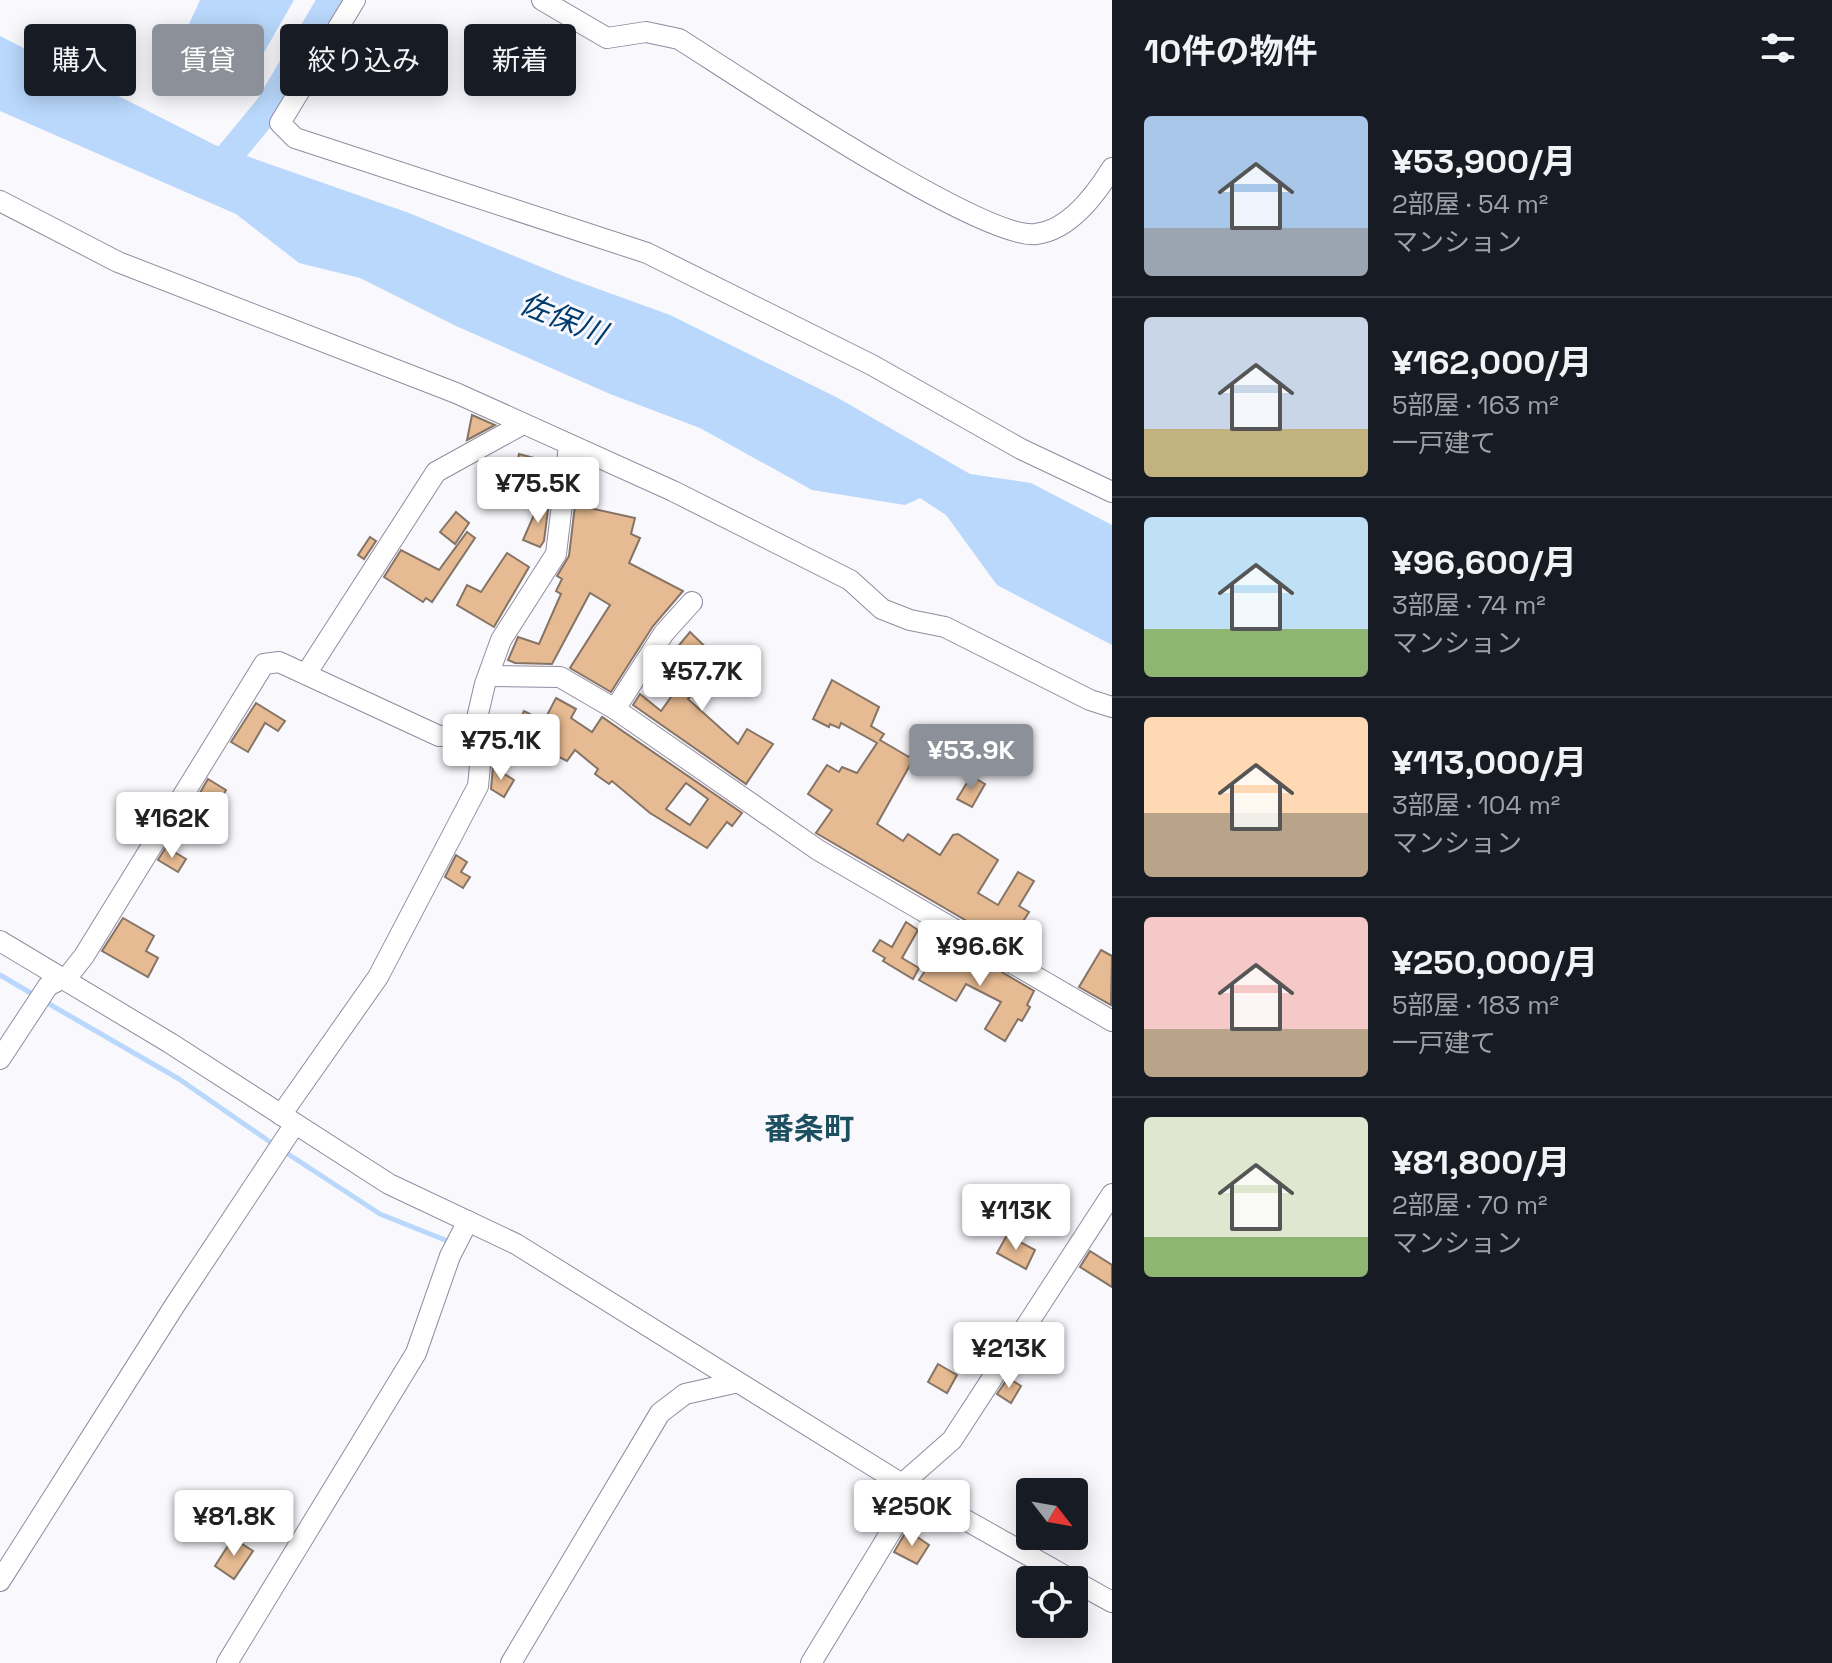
<!DOCTYPE html>
<html lang="ja">
<head>
<meta charset="utf-8">
<style>
  :root { --surface:#171b24; --page:#20242c; --text:#f1f3f6; --muted:#9ea1a6; --line:#363941; --accent:#8c9099 }
  body { margin:0; font-family:"Space Grotesk","Noto Sans JP",sans-serif; background:var(--page); color:var(--text); height:100vh; display:flex; flex-direction:column; font-size:30px; white-space:nowrap }
  * { box-sizing:border-box; margin:0 }
  p { font-size:26px; color:var(--muted) }
  .icon { flex:none; width:44px; height:44px; fill:none; stroke:currentColor; stroke-width:2; stroke-linecap:round; stroke-linejoin:round }
  .map { position:relative; flex:1; overflow:hidden }
  .sheet { display:flex; flex-direction:column; background:var(--surface); width:720px }
  .sheet>* { flex:none }
  .hud { position:absolute; left:24px; top:24px; width:760px; height:72px; display:flex; gap:16px }
  .needle { width:52px; rotate:121deg }
  .fabs { position:absolute; left:1016px; top:1478px; display:grid; gap:16px }
  .fabs a { display:grid; place-items:center; width:72px; height:72px; border-radius:8px; background:var(--surface); box-shadow:0 4px 20px #0003; font-size:40px }
  .price { position:absolute; translate:-50% -68px; padding:0 18px; border-radius:8px; background:#fff; color:#222; font-size:26px; line-height:52px; filter:drop-shadow(0 2px 4px #0008) }
  .price::after { content:''; position:absolute; left:50%; top:48px; width:24px; height:18px; margin-left:-12px; background:inherit; clip-path:polygon(0 0,100% 0,50% 100%) }
  .price.selected { background:var(--accent); color:#fff }
  ul { padding:0; list-style:none }
  li { display:flex; align-items:center; gap:24px; height:200px; padding:0 32px }
  li+li { border-top:2px solid var(--line) }
  li span { display:grid; place-items:center; flex:none; width:224px; height:160px; border-radius:8px; color:#555 }
  li>.icon { margin-inline-start:auto }
  span .icon { width:96px; height:96px; fill:#fffc; stroke-width:1 }
  li b { font-size:34px }
  h2 { display:flex; justify-content:space-between; align-items:center; height:96px; padding:0 32px; font-size:34px }
  .chip { padding:0 28px; border-radius:8px; background:var(--surface); box-shadow:0 4px 20px #0003; font-size:28px; line-height:72px }
  .chip.selected { background:var(--accent); color:#fff }
  main { display:flex; flex:1; min-height:0 }
  .map>svg:first-child { display:block }
</style>
</head>
<body>
<main>
<div class="map">
<svg width="1112" height="1663" viewBox="0 0 1112 1663">
  <rect width="100%" height="100%" fill="#f9f8fd"/>
  <g fill="#b9d8fb">
    <path d="M200 0H294L247 82 178 48Z"/>
    <path d="M0 36 215 145 409 213 568 278 670 315 838 398 970 474 1031 483 1112 525V645L997 585 946 515 920 498 905 505 812 490 700 428 610 394 456 326 360 278 299 263 236 214 0 111Z"/>
  </g>
  <g fill="none" stroke-linecap="round" stroke-linejoin="round">
    <g stroke="#b9d8fb" stroke-width="5">
      <path d="M0 975 36 996"/>
      <path d="M44 1001 179 1079 276 1146"/>
      <path d="M285 1152 380 1214 450 1242"/>
    </g>
    <path stroke="#b9d8fb" stroke-width="28" d="M209 180 269 107 332 0"/>
  </g>
  <g fill="#e6ba92" stroke="#857465" stroke-width="2" fill-rule="evenodd">
    <path d="M472 415 495 425 467 440Z"/>
    <path d="M519 454 534 458 528 479 514 476Z"/>
    <path d="M580 463 591 468 585 507 635 518 631 534 640 538 629 563 683 591 653 626 611 692 570 668 610 605 590 593 552 664 515 663 508 660 518 637 539 644 561 594 556 591 562 579 557 576 569 556Z"/>
    <path d="M541 499 549 502 544 541 540 547 523 540Z"/>
    <path d="M456 512 469 523 455 544 440 532Z"/>
    <path d="M467 532 475 538 432 602 426 598 423 602 384 577 401 550 439 570Z"/>
    <path d="M370 537 376 541 364 559 358 555Z"/>
    <path d="M507 553 529 567 494 627 457 605 467 585 481 592Z"/>
    <path d="M690 632 720 661 688 699 738 744 747 729 773 744 746 784 633 705 640 694 661 711 676 690 656 673Z"/>
    <path d="M832 680 879 707 871 726 884 734 880 740 909 757 926 730 947 743 926 771 910 765 877 824 903 841 908 834 940 855 953 835 958 834 998 860 978 893 998 905 1018 872 1034 881 1019 906 1029 912 1008 945 816 833 832 810 808 794 827 765 839 772 842 767 857 773 877 743 841 723 839 728 830 724 829 727 813 719Z"/>
    <path d="M556 698 576 709 571 718 592 732 602 717 742 813 732 826 727 822 707 848 650 813 612 781 609 784 595 774 598 769 575 750 567 761 513 734 524 711 544 721ZM686 783 708 799 690 825 666 809Z"/>
    <path d="M256 703 285 721 278 731 265 723 248 752 231 742Z"/>
    <path d="M493 767 514 780 504 797 491 789Z"/>
    <path d="M971 776 985 784 972 807 957 799Z"/>
    <path d="M208 779 226 790 211 816 193 805Z"/>
    <path d="M166 847 186 859 178 872 158 860Z"/>
    <path d="M456 855 467 862 461 872 470 877 463 888 445 877Z"/>
    <path d="M123 918 154 936 146 951 158 958 148 977 102 951Z"/>
    <path d="M906 922 918 930 902 958 919 968 913 979 883 961 885 958 873 951 880 940 892 947Z"/>
    <path d="M943 944 986 970 990 965 1034 991 1027 1005 1030 1007 1022 1021 1018 1019 1005 1041 985 1029 1001 1002 966 984 956 1001 919 980Z"/>
    <path d="M1101 950 1112 956 1111 1005 1079 987Z"/>
    <path d="M1007 1235 1035 1250 1026 1269 997 1253Z"/>
    <path d="M1090 1251 1112 1265V1287L1080 1267Z"/>
    <path d="M938 1364 957 1375 947 1393 928 1382Z"/>
    <path d="M1008 1378 1021 1386 1011 1403 997 1394Z"/>
    <path d="M907 1530 929 1545 917 1564 894 1552Z"/>
    <path d="M233 1538 253 1551 234 1579 215 1566Z"/>
  </g>
  <g fill="none" stroke-linecap="round" stroke-linejoin="round">
    <g stroke="#918ba0" stroke-width="22">
      <g id="minor">
        <path d="M355 0 280 123 295 138 647 253 872 365 1021 449 1112 492"/>
        <path d="M542 0 607 38 646 32 679 39C736 75 983 241 1036 234 1070 230 1096 194 1112 168"/>
        <path d="M0 201 118 262 456 393 673 491 850 580 882 609 910 620 945 627 1090 700 1112 707"/>
        <path d="M306 674 436 472 523 424"/>
        <path d="M490 676 560 677 615 709 818 850 1112 1021"/>
        <path d="M615 709 664 633 692 602"/>
        <path d="M0 941 170 1043 389 1184 516 1244 902 1484 1072 1580"/>
        <path d="M0 1059 48 986 69 975 84 956 264 664 279 662 439 736 473 735"/>
        <path d="M281 1115 378 977 478 786 481 756 473 735 485 684 501 640 556 554 569 446"/>
        <path d="M902 1484 952 1440 1112 1194"/>
        <path d="M0 1581 175 1305 295 1124"/>
        <path d="M1074 1581 1112 1602"/>
        <path d="M227 1663 416 1353 450 1256 468 1221"/>
        <path d="M511 1663 660 1413 685 1394 734 1383"/>
        <path d="M811 1663 915 1492"/>
      </g>
    </g>
    <use href="#minor" stroke="#fff" stroke-width="20"/>
  </g>
  <g text-anchor="middle" dominant-baseline="central" stroke-width="6" stroke-linejoin="round" paint-order="stroke">
    <g font-size="30" font-style="italic" fill="#003c6f" stroke="#f9f8fd">
      <text transform="translate(563 318) rotate(22)">佐保川</text>
    </g>
    <g font-size="30" font-weight="bold" fill="#1e4f61" stroke="#f9f8fd">
      <text x="809" y="1128">番条町</text>
    </g>
  </g>
</svg>
<div class="fabs">
<a><svg class="needle" viewBox="-14 -14 28 28"><path d="M0-13l5 13h-10z" fill="#e53935"/><path d="M0 13l5-13h-10z" fill="#9ea1a6"/></svg></a>
<a><svg class="icon" aria-label="locate" viewBox="0 0 24 24"><circle cx="12" cy="12" r="6"/><path d="M12 2v4M12 18v4M2 12h4M18 12h4"/></svg></a>
</div>
<b class="price" style="left:538px;top:525px">¥75.5K</b>
<b class="price" style="left:702px;top:713px">¥57.7K</b>
<b class="price" style="left:501px;top:782px">¥75.1K</b>
<b class="price selected" style="left:971px;top:792px">¥53.9K</b>
<b class="price" style="left:172px;top:860px">¥162K</b>
<b class="price" style="left:980px;top:988px">¥96.6K</b>
<b class="price" style="left:1016px;top:1252px">¥113K</b>
<b class="price" style="left:1009px;top:1390px">¥213K</b>
<b class="price" style="left:912px;top:1548px">¥250K</b>
<b class="price" style="left:234px;top:1558px">¥81.8K</b>
<div class="hud">
<a class="chip">購入</a>
<a class="chip selected">賃貸</a>
<a class="chip">絞り込み</a>
<a class="chip">新着</a>
</div>
</div>
<section class="sheet">
<h2>10件の物件<svg class="icon" aria-label="filters" viewBox="0 0 24 24"><path d="M4 7h16M4 17h16"/><circle cx="9" cy="7" r="2"/><circle cx="15" cy="17" r="2"/></svg></h2>
<ul>
<li><span style="background:linear-gradient(#a9c7e8 70%,#9aa5b1 0)"><svg class="icon" aria-label="home" viewBox="0 0 24 24"><path d="M3 11l9-7 9 7M6 9v11h12V9"/></svg></span><div><b>¥53,900/月</b><p>2部屋 · 54 m²</p><p>マンション</p></div></li>
<li><span style="background:linear-gradient(#c9d6e8 70%,#c2b280 0)"><svg class="icon" aria-label="home" viewBox="0 0 24 24"><path d="M3 11l9-7 9 7M6 9v11h12V9"/></svg></span><div><b>¥162,000/月</b><p>5部屋 · 163 m²</p><p>一戸建て</p></div></li>
<li><span style="background:linear-gradient(#bfe0f5 70%,#8fb573 0)"><svg class="icon" aria-label="home" viewBox="0 0 24 24"><path d="M3 11l9-7 9 7M6 9v11h12V9"/></svg></span><div><b>¥96,600/月</b><p>3部屋 · 74 m²</p><p>マンション</p></div></li>
<li><span style="background:linear-gradient(#ffd9b3 60%,#b9a48a 0)"><svg class="icon" aria-label="home" viewBox="0 0 24 24"><path d="M3 11l9-7 9 7M6 9v11h12V9"/></svg></span><div><b>¥113,000/月</b><p>3部屋 · 104 m²</p><p>マンション</p></div></li>
<li><span style="background:linear-gradient(#f6c9c9 70%,#b9a48a 0)"><svg class="icon" aria-label="home" viewBox="0 0 24 24"><path d="M3 11l9-7 9 7M6 9v11h12V9"/></svg></span><div><b>¥250,000/月</b><p>5部屋 · 183 m²</p><p>一戸建て</p></div></li>
<li><span style="background:linear-gradient(#dfe7d0 75%,#8fb573 0)"><svg class="icon" aria-label="home" viewBox="0 0 24 24"><path d="M3 11l9-7 9 7M6 9v11h12V9"/></svg></span><div><b>¥81,800/月</b><p>2部屋 · 70 m²</p><p>マンション</p></div></li>
</ul>
</section>
</main>
</body>
</html>
